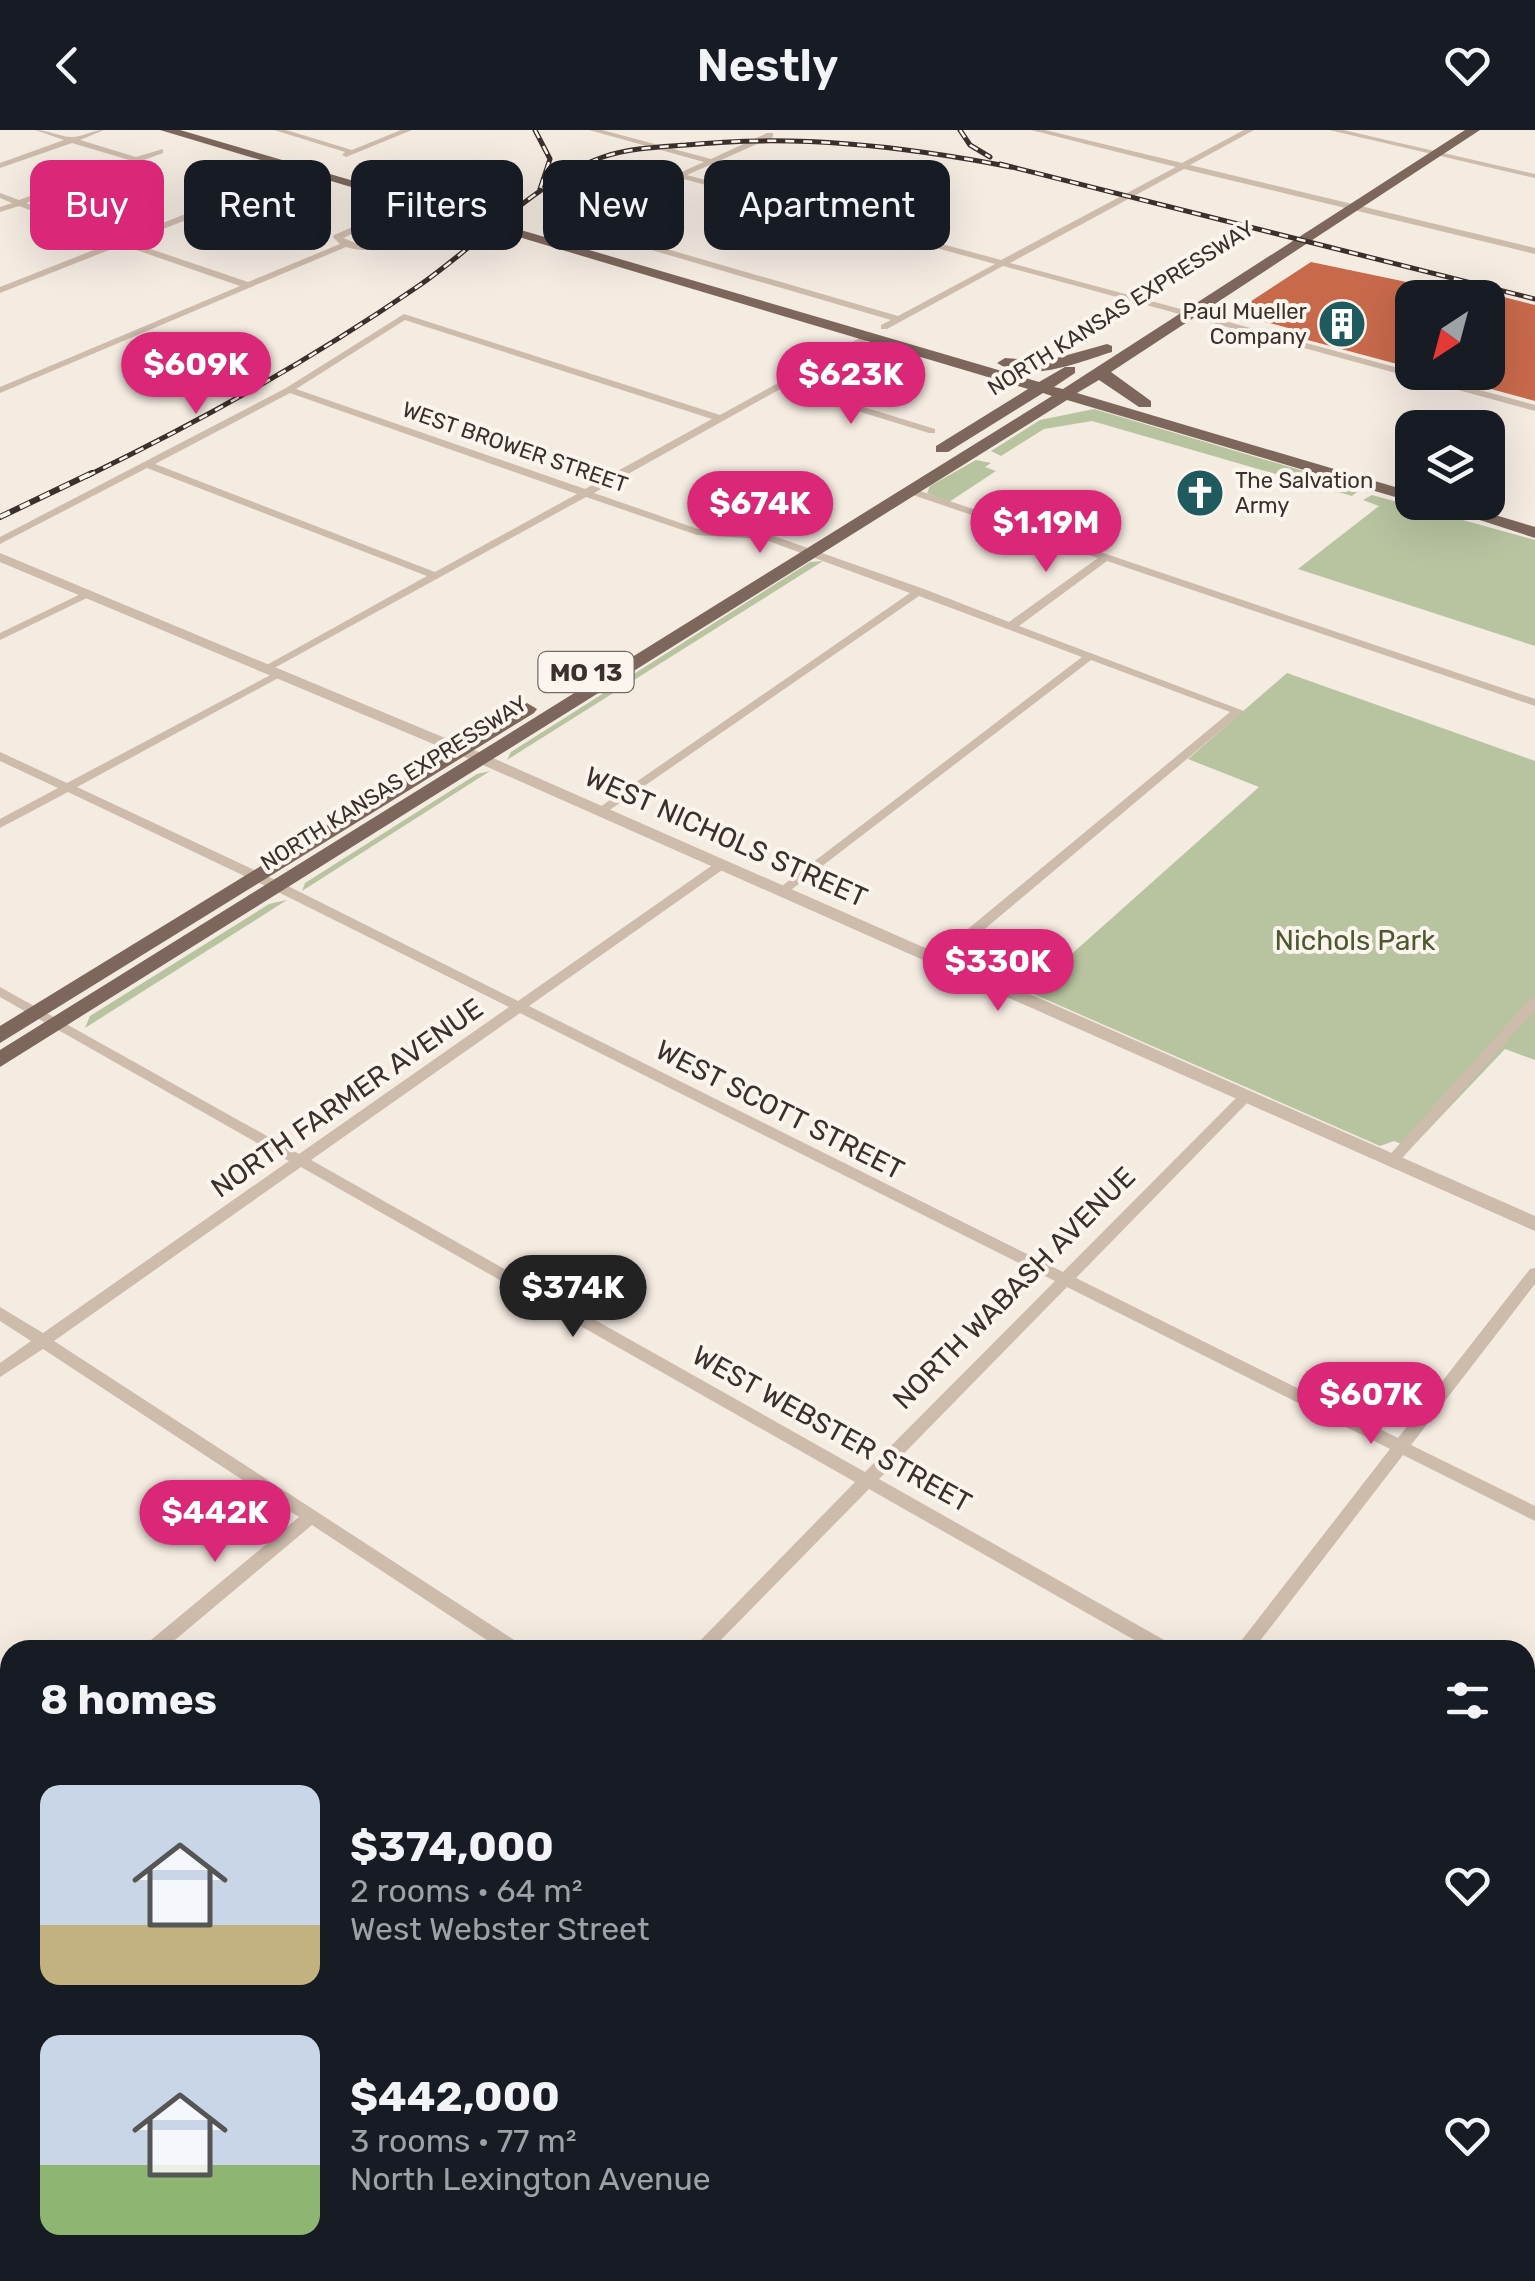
<!DOCTYPE html>
<html lang="en">
<head>
<meta charset="utf-8">
<style>
  :root { --surface:#171b24; --page:#20242c; --text:#f1f3f6; --muted:#9ea1a6; --accent:#db2777 }
  body { margin:0; font-family:Rubik,sans-serif; background:var(--page); color:var(--text); height:100vh; display:flex; flex-direction:column; font-size:38px; white-space:nowrap }
  * { box-sizing:border-box; margin:0 }
  p { font-size:32px; color:var(--muted) }
  .icon { flex:none; width:55px; height:55px; fill:none; stroke:currentColor; stroke-width:2; stroke-linecap:round; stroke-linejoin:round }
  .map { position:relative; flex:1; overflow:hidden }
  .side { position:absolute; left:0px; top:1510px; width:1535px; height:642px; display:flex; flex-direction:column; background:var(--surface); border-radius:30px 30px 0 0; box-shadow:0 10px 40px #0002 }
  .side>* { flex:none }
  .banner { position:absolute; left:30px; top:30px; width:1000px; height:90px; display:flex; gap:20px }
  .needle { width:65px; rotate:216deg }
  .buttons { position:absolute; left:1395px; top:150px; display:grid; gap:20px }
  .buttons a { display:grid; place-items:center; width:110px; height:110px; border-radius:20px; background:var(--surface); box-shadow:0 10px 40px #0002; font-size:50px }
  .price { position:absolute; translate:-50% -85px; padding:0 22px; border-radius:35px; background:var(--accent); color:#fff; font-size:32px; line-height:65px; filter:drop-shadow(0 2px 5px #0008) }
  .price::after { content:''; position:absolute; left:50%; top:60px; width:30px; height:22px; margin-left:-15px; background:inherit; clip-path:polygon(0 0,100% 0,50% 100%) }
  .price.current { background:#222; color:#fff }
  ul { padding:0; list-style:none }
  li { display:flex; align-items:center; gap:30px; height:250px; padding:0 40px }
  li span { display:grid; place-items:center; flex:none; width:280px; height:200px; border-radius:20px; color:#555 }
  li>.icon { margin-inline-start:auto }
  span .icon { width:120px; height:120px; fill:#fffc; stroke-width:1 }
  li b { font-size:42px }
  h2 { display:flex; justify-content:space-between; align-items:center; height:120px; padding:0 40px; font-size:42px }
  .pill { padding:0 35px; border-radius:20px; background:var(--surface); box-shadow:0 10px 40px #0002; font-size:35px; line-height:90px }
  .pill.current { background:var(--accent); color:#fff }
  header { display:flex; justify-content:space-between; align-items:center; height:130px; padding:0 40px; background:var(--surface); font-size:45px; font-weight:600 }
  .map>svg:first-child { display:block }
</style>
</head>
<body>
<header><svg class="icon" aria-label="back" viewBox="0 0 24 24"><path d="M15 5l-7 7 7 7"/></svg>Nestly<svg class="icon" aria-label="heart" viewBox="0 0 24 24"><path d="M12 20l-8-8c-3-5 5-10 8-4 3-6 11-1 8 4z"/></svg></header>
<div class="map">
<svg width="1535" height="2151" viewBox="0 0 1535 2151">
  <rect width="100%" height="100%" fill="#f4ebe1"/>
  <g fill="#b8c4a0">
    <path d="M1094 279 1351 355 1357 362 1352 366 1092 291 1044 299 1001 326 991 321 1040 290Z"/>
    <path d="M976 330 991 333 985 337 996 341 949 372 927 363 930 356Z"/>
    <path d="M1372 365 1535 410V516L1298 439 1379 376 1363 370Z"/>
    <path d="M823 431 507 630 511 622 810 432Z"/>
    <path d="M1287 543 1535 631V930L1505 919 1411 1018 1394 1011 1380 1016 1029 862 1259 657 1188 629Z"/>
    <path d="M490 641 302 761 305 753 477 644Z"/>
    <path d="M287 770 85 898 90 886 269 774Z"/>
  </g>
  <g fill="#c8694b">
    <path d="M1311 132 1421 155 1412 161V238L1304 209 1310 204 1233 183Z"/>
    <path d="M1488 163 1535 175V271L1443 246 1444 242H1488Z"/>
  </g>
  <g fill="none" stroke-linecap="round" stroke-linejoin="round">
    <g fill="#cdbbac" fill-rule="evenodd">
      <path d="M35 0C48 0 58 6 70 7 81 8 92 0 104 0L80 10 136 27 163 19V23L26 73 122 109 277 48H283V52L130 112 248 152 340 114 333 107 334 105 355 96 387 101 426 84 460 82 464 84 460 86 430 88 392 105 390 113C376 121 362 122 346 117L0 263V257L240 156 122 115 0 163V157L114 112 19 76 0 82V77L12 73 0 68V63L19 70 129 30 72 13 0 38V33L64 10ZM356 102 384 106 383 110 361 115 343 108Z"/>
      <path d="M274 0H286L352 20 401 0H412L346 27 342 25 345 22Z"/>
      <path d="M589 0H602L711 29 767 3H773V7L687 45 1001 130 1176 37 1031 0H1045L1182 33 1244 0H1254L1190 35 1535 118V124L1184 39 1010 133 1535 275V281L1003 136 887 199H881V195L891 190 576 98 580 87 704 32ZM680 48 995 134 898 186 584 95 586 91Z"/>
      <path d="M1329 0H1343L1535 44V48Z"/>
      <path d="M404 184 720 285 867 204H873V208L789 254 935 299V303H929L782 258 594 363 698 399 768 404 924 459 1009 492 1098 428 904 362 903 360 908 357 1535 569V576L1107 431 1019 496 1244 581 943 834 938 835 931 831 933 828 1230 582 1091 530 783 766 778 765 777 762 778 759 1082 527 919 466 601 686 597 685V679L910 463 763 409 697 405 586 367 267 542 261 539 263 537 427 446 147 338 0 414V407L286 258ZM405 190 712 289 585 359 296 259ZM290 263 577 364 435 442 155 334Z"/>
      <path d="M87 461 92 464 91 466 0 510V503Z"/>
      <path d="M278 541 282 542V546L77 657 282 753 518 871 717 732H725V738L529 876 1063 1142 1240 964H1250L1252 967 1250 970 1076 1148 1398 1308 1530 1139 1535 1138V1154L1411 1315 1535 1376V1391L1403 1325 1253 1520H1234L1390 1319 1067 1157 879 1349 1173 1515 1176 1520H1152L869 1359 711 1520H691L855 1352 301 1037 54 1211 522 1515 525 1520H502L312 1395 163 1520H142L145 1515 299 1387 43 1219 0 1247V1233L31 1211 0 1191V1177L43 1203 289 1031 0 867V857L299 1024 509 877 272 759 68 662 0 698V689L58 658 0 631V622L67 653ZM520 883 1055 1151 865 1342 311 1030Z"/>
      <path d="M1535 868V880L1396 1035H1386L1384 1032 1386 1029 1530 869Z"/>
      <path d="M10 1630V1649L0 1654V1635Z"/>
      <path d="M1525 1717 1535 1721V1739L1525 1735Z"/>
      <path d="M0 1894 10 1900V1923L0 1917Z"/>
      <path d="M1535 1953C1535 1967 1535 1985 1525 1991 1525 1977 1520 1959 1535 1953Z"/>
      <path d="M78 2142H104L100 2151H74Z"/>
      <path d="M265 2142H293L297 2151H269Z"/>
      <path d="M752 2142H776L772 2151H748Z"/>
      <path d="M1421 2142H1445L1441 2151H1418Z"/>
      <path d="M1452 2142H1483L1487 2151H1457Z"/>
    </g>
    <path fill="#cdbbac" fill-rule="evenodd" d="M0 423 486 625 1535 1086V1101L474 631 0 432Z"/>
    <g fill="#7d675c" fill-rule="evenodd">
      <path d="M160 0H180L1039 252 1065 237H1075V243L1054 257 1063 259 1465 0H1480L1111 242 1151 271V277H1139L1099 250 1077 263 1412 362V372L1067 270 0 937V920L1052 266 1043 263 948 322H936V316L1028 259Z"/>
      <path d="M1107 214 1112 216V222C1079 232 1029 254 997 233L1005 228 1046 231Z"/>
      <path d="M1424 372H1452L1535 397V408Z"/>
      <path d="M527 573 537 579 534 583 0 913V896Z"/>
    </g>
    <g stroke="#3b302b" stroke-width="5">
      <g id="rail-far1">
        <path d="M535 0 550 29 540 59"/>
        <path d="M960 0 970 15 990 27"/>
        <path d="M1000 34 1535 169"/>
        <path d="M87 346C201 291 312 229 417 157 476 117 537 50 603 27 629 18 659 17 686 15 795 4 903 16 1011 37"/>
      </g>
    </g>
    <g stroke="#3b302b" stroke-width="6">
      <path id="rail" d="M0 387 92 343"/>
    </g>
    <use href="#rail-far1" stroke="#fbf5ee" stroke-width="2.5" stroke-dasharray="9" stroke-linecap="butt"/>
    <use href="#rail" stroke="#fbf5ee" stroke-width="4" stroke-dasharray="11" stroke-linecap="butt"/>
  </g>
  <defs>
    <g id="building-disc" transform="scale(2.5)"><circle r="9.5" fill="#1f5a5e" stroke="#fbf5ee"/><path d="M-4-6H4V6H1V3H-1V6H-4ZM-2.5-4.3h1.7v1.8h-1.7ZM.8-4.3h1.7v1.8H.8ZM-2.5-1h1.7V.8h-1.7ZM.8-1h1.7V.8H.8Z" fill="#fff"/></g>
    <g id="church-disc" transform="scale(2.5)"><circle r="9.5" fill="#1f5a5e" stroke="#fbf5ee"/><path d="M-1.2-6h2.4v3.5h3.3v2.4h-3.3V6h-2.4V-.1h-3.3v-2.4h3.3Z" fill="#fff"/></g>
  </defs>
  <g fill-rule="evenodd">
    <use href="#building-disc" x="1342" y="194"/>
    <use href="#church-disc" x="1200" y="363"/>
  </g>
  <g text-anchor="middle" dominant-baseline="central" stroke-width="8" stroke-linejoin="round" paint-order="stroke">
    <g font-size="22" fill="#3b302b" stroke="#fbf5ee">
      <text transform="translate(1121 178) rotate(-32)">NORTH KANSAS EXPRESSWAY</text>
      <text transform="translate(515 317) rotate(19)">WEST BROWER STREET</text>
      <text transform="translate(394 653) rotate(-32)">NORTH KANSAS EXPRESSWAY</text>
    </g>
    <g font-size="22" fill="#3b302b" stroke="#fbf5ee" text-anchor="end">
      <text x="1307" y="181">Paul Mueller<tspan x="1307" dy="25">Company</tspan></text>
      <text x="1235" y="350" text-anchor="start">The Salvation<tspan x="1235" dy="25">Army</tspan></text>
    </g>
    <rect fill="#fbf5ee" stroke="#756b66" stroke-width="2.5" x="538.5" y="522" width="95" height="40" rx="8"/>
    <g font-size="25" font-weight="bold" fill="#3b302b">
      <text x="586" y="542">MO 13</text>
    </g>
    <g font-size="28" fill="#3b302b" stroke="#fbf5ee">
      <text transform="translate(726 707) rotate(24)">WEST NICHOLS STREET</text>
      <text transform="translate(347 968) rotate(-35)">NORTH FARMER AVENUE</text>
      <text transform="translate(780 980) rotate(27)">WEST SCOTT STREET</text>
      <text transform="translate(1014 1158) rotate(-45)">NORTH WABASH AVENUE</text>
      <text transform="translate(832 1299) rotate(29)">WEST WEBSTER STREET</text>
    </g>
    <g font-size="28" fill="#4a5a2e" stroke="#fbf5ee">
      <text x="1355" y="810">Nichols Park</text>
    </g>
  </g>
</svg>
<div class="buttons">
<a><svg class="needle" viewBox="-14 -14 28 28"><path d="M0-13l5 13h-10z" fill="#e53935"/><path d="M0 13l5-13h-10z" fill="#9ea1a6"/></svg></a>
<a><svg class="icon" aria-label="layers" viewBox="0 0 24 24"><path d="M12 4l9 5-9 5-9-5zM3 14l9 5 9-5"/></svg></a>
</div>
<b class="price" style="left:196px;top:287px">$609K</b>
<b class="price" style="left:851px;top:297px">$623K</b>
<b class="price" style="left:760px;top:426px">$674K</b>
<b class="price" style="left:1046px;top:445px">$1.19M</b>
<b class="price" style="left:998px;top:884px">$330K</b>
<b class="price current" style="left:573px;top:1210px">$374K</b>
<b class="price" style="left:1371px;top:1317px">$607K</b>
<b class="price" style="left:215px;top:1435px">$442K</b>
<div class="banner">
<a class="pill current">Buy</a>
<a class="pill">Rent</a>
<a class="pill">Filters</a>
<a class="pill">New</a>
<a class="pill">Apartment</a>
</div>
<section class="side">
<h2>8 homes<svg class="icon" aria-label="filters" viewBox="0 0 24 24"><path d="M4 7h16M4 17h16"/><circle cx="9" cy="7" r="2"/><circle cx="15" cy="17" r="2"/></svg></h2>
<ul>
<li><span style="background:linear-gradient(#c9d6e8 70%,#c2b280 0)"><svg class="icon" aria-label="home" viewBox="0 0 24 24"><path d="M3 11l9-7 9 7M6 9v11h12V9"/></svg></span><div><b>$374,000</b><p>2 rooms · 64 m²</p><p>West Webster Street</p></div><svg class="icon" aria-label="heart" viewBox="0 0 24 24"><path d="M12 20l-8-8c-3-5 5-10 8-4 3-6 11-1 8 4z"/></svg></li>
<li><span style="background:linear-gradient(#c9d6e8 65%,#8fb573 0)"><svg class="icon" aria-label="home" viewBox="0 0 24 24"><path d="M3 11l9-7 9 7M6 9v11h12V9"/></svg></span><div><b>$442,000</b><p>3 rooms · 77 m²</p><p>North Lexington Avenue</p></div><svg class="icon" aria-label="heart" viewBox="0 0 24 24"><path d="M12 20l-8-8c-3-5 5-10 8-4 3-6 11-1 8 4z"/></svg></li>
</ul>
</section>
</div>
</body>
</html>
